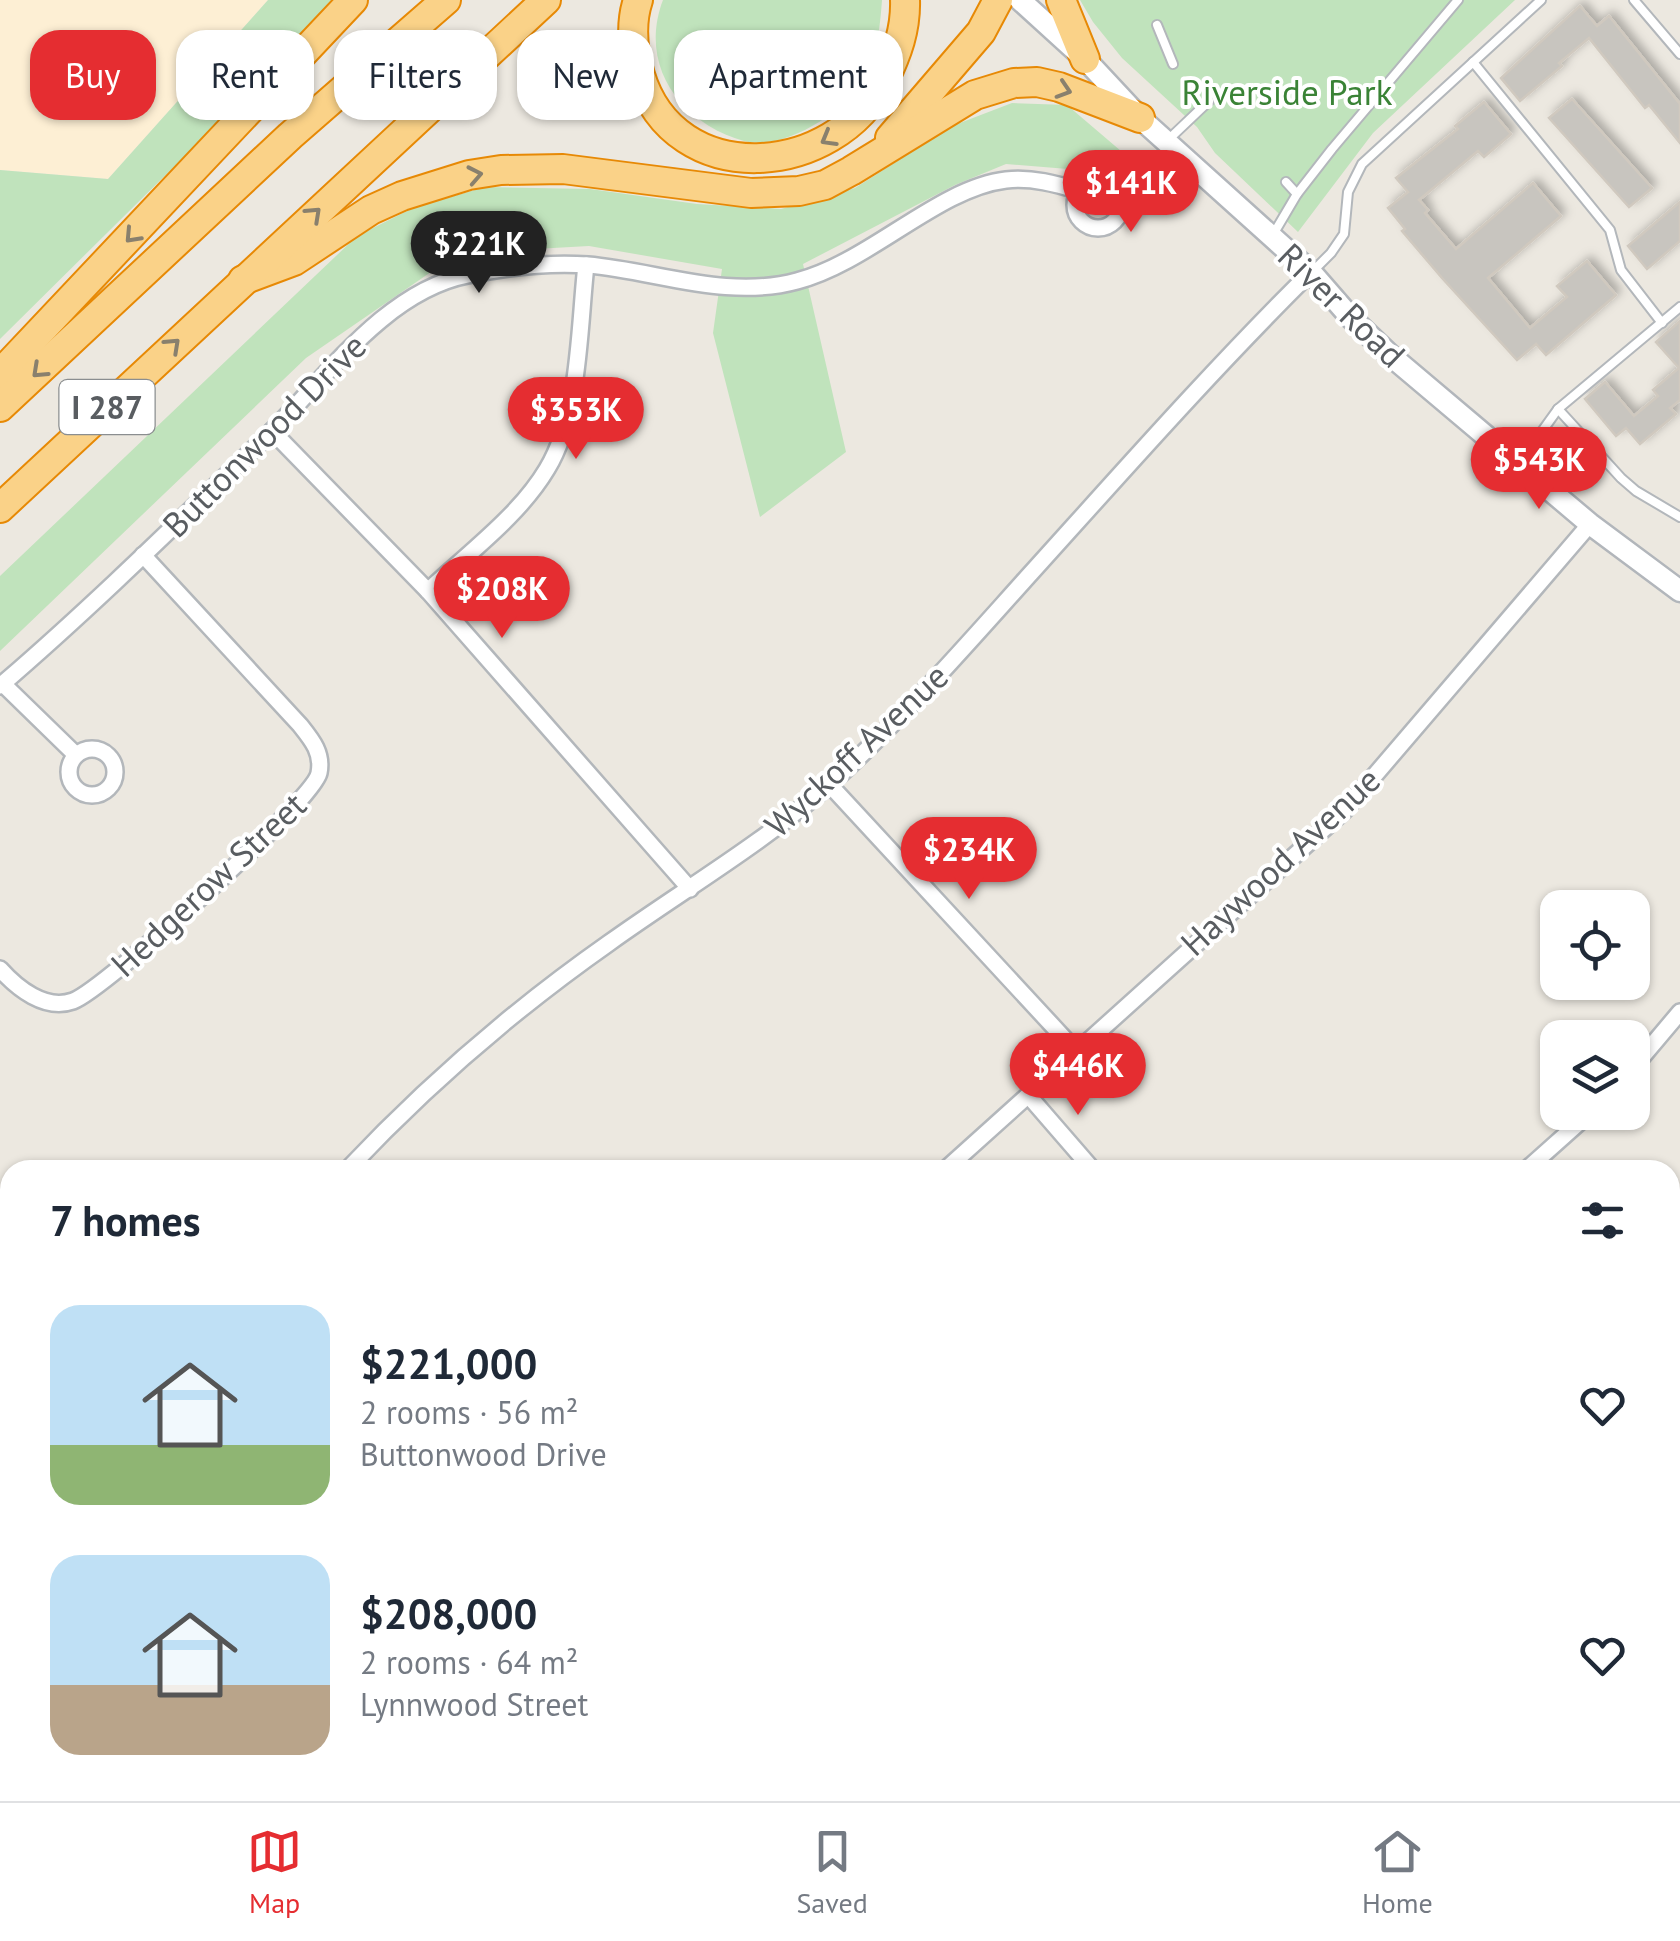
<!DOCTYPE html>
<html lang="en">
<head>
<meta charset="utf-8">
<style>
  :root { --surface:#fff; --page:#f2f2f3; --text:#1f2937; --muted:#747a83; --line:#e0e1e3; --accent:#e52d31 }
  body { margin:0; font-family:"PT Sans",sans-serif; background:var(--page); color:var(--text); height:100vh; display:flex; flex-direction:column; font-size:38px; white-space:nowrap }
  * { box-sizing:border-box; margin:0 }
  p { font-size:32px; color:var(--muted) }
  .icon { flex:none; width:55px; height:55px; fill:none; stroke:currentColor; stroke-width:2; stroke-linecap:round; stroke-linejoin:round }
  .map { position:relative; flex:1; overflow:hidden }
  .sheet { position:absolute; left:0px; top:1160px; width:1680px; height:642px; display:flex; flex-direction:column; background:var(--surface); border-radius:30px 30px 0 0; box-shadow:0 2px 8px #0004 }
  .sheet>* { flex:none }
  .guide { position:absolute; left:30px; top:30px; width:1000px; height:90px; display:flex; gap:20px }
  .controls { position:absolute; left:1540px; top:890px; display:grid; gap:20px }
  .controls a { display:grid; place-items:center; width:110px; height:110px; border-radius:20px; background:var(--surface); box-shadow:0 2px 8px #0004; font-size:50px }
  .price { position:absolute; translate:-50% -85px; padding:0 22px; border-radius:35px; background:var(--accent); color:#fff; font-size:32px; line-height:65px; filter:drop-shadow(0 2px 5px #0008) }
  .price::after { content:''; position:absolute; left:50%; top:60px; width:30px; height:22px; margin-left:-15px; background:inherit; clip-path:polygon(0 0,100% 0,50% 100%) }
  .price.current { background:#222; color:#fff }
  ul { padding:0; list-style:none }
  li { display:flex; align-items:center; gap:30px; height:250px; padding:0 50px }
  li span { display:grid; place-items:center; flex:none; width:280px; height:200px; border-radius:30px; color:#555 }
  li>.icon { margin-inline-start:auto }
  span .icon { width:120px; height:120px; fill:#fffc; stroke-width:1 }
  li b { font-size:42px }
  h2 { display:flex; justify-content:space-between; align-items:center; height:120px; padding:0 50px; font-size:42px }
  .pill { padding:0 35px; border-radius:30px; background:var(--surface); box-shadow:0 2px 8px #0004; font-size:35px; line-height:90px }
  .pill.current { background:var(--accent); color:#fff }
  .menu { display:flex; justify-content:space-around; align-items:center; height:140px; border-top:2px solid var(--line); background:var(--surface); font-size:28px; color:var(--muted) }
  .menu a { display:grid; justify-items:center; gap:5px }
  .menu .current { color:var(--accent) }
  .map>svg:first-child { display:block }
</style>
</head>
<body>
<div class="map">
<svg width="1680" height="1801" viewBox="0 0 1680 1801">
  <defs>
    <filter id="shadow"><feDropShadow dx="4.5" dy="-4.5" stdDeviation="5" flood-color="#0004"/></filter>
  </defs>
  <rect width="100%" height="100%" fill="#ece8e0"/>
  <path fill="#fdefd4" d="M0 0H268L108 179 0 170Z"/>
  <g fill="#c0e3bc">
    <path d="M268 0H332L213 128 0 339V170L108 179Z"/>
    <path d="M663 0H882C880 27 877 58 862 82 842 114 783 151 744 141 680 123 638 65 663 0Z"/>
    <path d="M1080 0H1515L1373 133 1298 232 1215 153 1197 127 1122 58 1093 22Z"/>
    <path d="M1012 103 1067 105 1128 157 1104 172 1006 164 955 185 803 264 846 452 760 517 713 333 722 269 589 246 497 251 444 263 306 358 0 651V576L357 236 413 208 485 187 590 189 697 204 781 209 855 188 952 126Z"/>
  </g>
  <g fill="#c8c5bf" stroke="#d0c9bf" stroke-width="2.5" filter="url(#shadow)">
    <path d="M1580 6 1597 26 1609 16 1680 104V143L1649 105 1645 108 1589 38 1559 63 1562 66 1520 101 1501 78Z"/>
    <path d="M1572 99 1652 188 1629 207 1549 118Z"/>
    <path d="M1484 102 1511 134 1484 157 1478 151 1419 200 1428 210 1425 213 1456 249 1533 183 1561 216 1488 278 1530 328 1567 297 1557 286 1587 261 1616 295 1546 355 1536 344 1517 360 1442 278 1402 231 1405 229 1388 208 1408 192 1396 178 1458 129 1455 126Z"/>
    <path d="M1680 202V241L1647 269 1628 246Z"/>
    <path d="M1680 321V400L1670 408 1676 414 1640 444 1626 428 1616 436 1585 399 1605 382 1634 416 1658 396 1653 390 1679 368 1656 342Z"/>
  </g>
  <g fill="none" stroke-linecap="round" stroke-linejoin="round">
    <g stroke="#b3b7bb" stroke-width="12">
      <g id="lane">
        <path d="M1634 0 1680 54"/>
        <path d="M1157 25 1173 64"/>
        <path d="M1473 62 1610 230 1621 270 1662 323"/>
        <path d="M1169 139 1209 101"/>
        <path d="M1286 182 1297 194"/>
        <path d="M1274 233 1297 194 1332 149 1458 0"/>
        <path d="M1313 271 1331 253 1344 234 1348 192 1362 164 1541 0"/>
        <path d="M1558 409 1621 478 1636 491 1680 517"/>
        <path d="M1520 462 1558 409 1680 307"/>
      </g>
    </g>
    <g stroke="#b3b7bb" stroke-width="20">
      <g id="street">
        <circle cx="1098" cy="205" r="23"/>
        <path d="M272 431 428 591 690 889"/>
        <path d="M428 591C468 553 519 516 547 469 580 415 579 327 586 265"/>
        <path d="M3 684 76 755"/>
        <path d="M0 686C92 607 178 522 265 438 323 382 384 291 468 275 507 267 547 262 588 265 657 271 727 300 797 281 870 262 938 188 1006 180 1032 177 1056 184 1080 191"/>
        <circle cx="92" cy="772" r="23"/>
        <path d="M829 784 1075 1050"/>
        <path d="M0 969C17 988 45 1011 73 1001 104 990 314 800 319 773 323 753 312 740 300 725L143 555"/>
        <path d="M1632 1069 1680 1012"/>
        <path d="M1028 1095 1093 1170"/>
        <path d="M347 1170C426 1086 515 1009 609 943 683 890 762 844 830 784 899 722 961 651 1023 582 1118 477 1211 371 1311 272"/>
        <path d="M945 1170 1345 810 1590 524"/>
        <path d="M1526 1170 1591 1112"/>
        <path d="M0 1238 10 1248"/>
        <path d="M0 1486 10 1479"/>
        <path d="M1670 1496 1680 1487"/>
        <path d="M500 1792 508 1801"/>
        <path d="M1448 1792 1453 1801"/>
        <path d="M369 1801 379 1792"/>
        <path d="M836 1801 845 1792"/>
        <path d="M1291 1801 1301 1792"/>
      </g>
    </g>
    <g stroke="#b2b6bb" stroke-width="25">
      <path id="secondary" d="M1020 0 1085 59 1140 118 1311 272 1351 318 1391 356 1590 524 1680 591"/>
    </g>
    <g stroke="#e78905" stroke-width="32">
      <g id="highway">
        <path d="M638 0C630 24 633 51 640 75 675 191 835 179 884 80 897 54 906 29 905 0"/>
        <path d="M1061 0 1085 59"/>
        <path d="M890 138 981 32 998 0"/>
        <path d="M243 280 294 261 371 210 402 196 469 175 501 170 563 169 751 193 799 191 825 185 851 171 975 95 1014 83 1037 82 1059 87 1140 118"/>
        <path d="M0 374 353 0"/>
        <path d="M0 407 290 136 446 0"/>
        <path d="M0 508 546 0"/>
      </g>
    </g>
    <use href="#lane" stroke="#fff" stroke-width="8"/>
    <use href="#street" stroke="#fff" stroke-width="15"/>
    <use href="#secondary" stroke="#fff" stroke-width="20"/>
    <use href="#highway" stroke="#fad288" stroke-width="28"/>
  </g>
  <defs><path id="oneway-chevron" d="M-2-3.5L2.5 0L-2 3.5" fill="none" stroke-width="1.6" stroke-linecap="round" stroke-linejoin="round" transform="scale(2.5)"/></defs>
  <g stroke="#89806d">
    <use href="#oneway-chevron" transform="translate(1064 90) rotate(18)"/>
    <use href="#oneway-chevron" transform="translate(828 139) rotate(150)"/>
    <use href="#oneway-chevron" transform="translate(475 175) rotate(-11)"/>
    <use href="#oneway-chevron" transform="translate(314 214) rotate(-43)"/>
    <use href="#oneway-chevron" transform="translate(132 236) rotate(133)"/>
    <use href="#oneway-chevron" transform="translate(173 345) rotate(-43)"/>
    <use href="#oneway-chevron" transform="translate(39 371) rotate(137)"/>
  </g>
  <g text-anchor="middle" dominant-baseline="central" stroke-width="8" stroke-linejoin="round" paint-order="stroke">
    <rect fill="#fff" stroke="#8b8e90" stroke-width="2.5" x="59.5" y="380" width="95" height="54" rx="8"/>
    <g font-size="32" font-weight="bold" fill="#595d61">
      <text x="107" y="407">I 287</text>
    </g>
    <g font-size="35" fill="#3a8336" stroke="#fff">
      <text x="1287" y="92">Riverside Park</text>
    </g>
    <g font-size="35" fill="#595d61" stroke="#fff">
      <text transform="translate(1342 305) rotate(44)">River Road</text>
      <text transform="translate(264 435) rotate(-45)">Buttonwood Drive</text>
      <text transform="translate(856 750) rotate(-43)">Wyckoff Avenue</text>
      <text transform="translate(1280 861) rotate(-43)">Haywood Avenue</text>
      <text transform="translate(208 884) rotate(-43)">Hedgerow Street</text>
    </g>
  </g>
</svg>
<div class="controls">
<a><svg class="icon" aria-label="locate" viewBox="0 0 24 24"><circle cx="12" cy="12" r="6"/><path d="M12 2v4M12 18v4M2 12h4M18 12h4"/></svg></a>
<a><svg class="icon" aria-label="layers" viewBox="0 0 24 24"><path d="M12 4l9 5-9 5-9-5zM3 14l9 5 9-5"/></svg></a>
</div>
<b class="price" style="left:1131px;top:235px">$141K</b>
<b class="price current" style="left:479px;top:296px">$221K</b>
<b class="price" style="left:576px;top:462px">$353K</b>
<b class="price" style="left:1539px;top:512px">$543K</b>
<b class="price" style="left:502px;top:641px">$208K</b>
<b class="price" style="left:969px;top:902px">$234K</b>
<b class="price" style="left:1078px;top:1118px">$446K</b>
<div class="guide">
<a class="pill current">Buy</a>
<a class="pill">Rent</a>
<a class="pill">Filters</a>
<a class="pill">New</a>
<a class="pill">Apartment</a>
</div>
<section class="sheet">
<h2>7 homes<svg class="icon" aria-label="filters" viewBox="0 0 24 24"><path d="M4 7h16M4 17h16"/><circle cx="9" cy="7" r="2"/><circle cx="15" cy="17" r="2"/></svg></h2>
<ul>
<li><span style="background:linear-gradient(#bfe0f5 70%,#8fb573 0)"><svg class="icon" aria-label="home" viewBox="0 0 24 24"><path d="M3 11l9-7 9 7M6 9v11h12V9"/></svg></span><div><b>$221,000</b><p>2 rooms · 56 m²</p><p>Buttonwood Drive</p></div><svg class="icon" aria-label="heart" viewBox="0 0 24 24"><path d="M12 20l-8-8c-3-5 5-10 8-4 3-6 11-1 8 4z"/></svg></li>
<li><span style="background:linear-gradient(#bfe0f5 65%,#b9a48a 0)"><svg class="icon" aria-label="home" viewBox="0 0 24 24"><path d="M3 11l9-7 9 7M6 9v11h12V9"/></svg></span><div><b>$208,000</b><p>2 rooms · 64 m²</p><p>Lynnwood Street</p></div><svg class="icon" aria-label="heart" viewBox="0 0 24 24"><path d="M12 20l-8-8c-3-5 5-10 8-4 3-6 11-1 8 4z"/></svg></li>
</ul>
</section>
</div>
<nav class="menu">
<a class="current"><svg class="icon" aria-label="map" viewBox="0 0 24 24"><path d="M3 6l6-2 6 2 6-2v14l-6 2-6-2-6 2zM9 4v14M15 6v14"/></svg>Map</a>
<a><svg class="icon" aria-label="saved" viewBox="0 0 24 24"><path d="M7 4h10v16l-5-4-5 4z"/></svg>Saved</a>
<a><svg class="icon" aria-label="home" viewBox="0 0 24 24"><path d="M3 11l9-7 9 7M6 9v11h12V9"/></svg>Home</a>
</nav>
</body>
</html>
